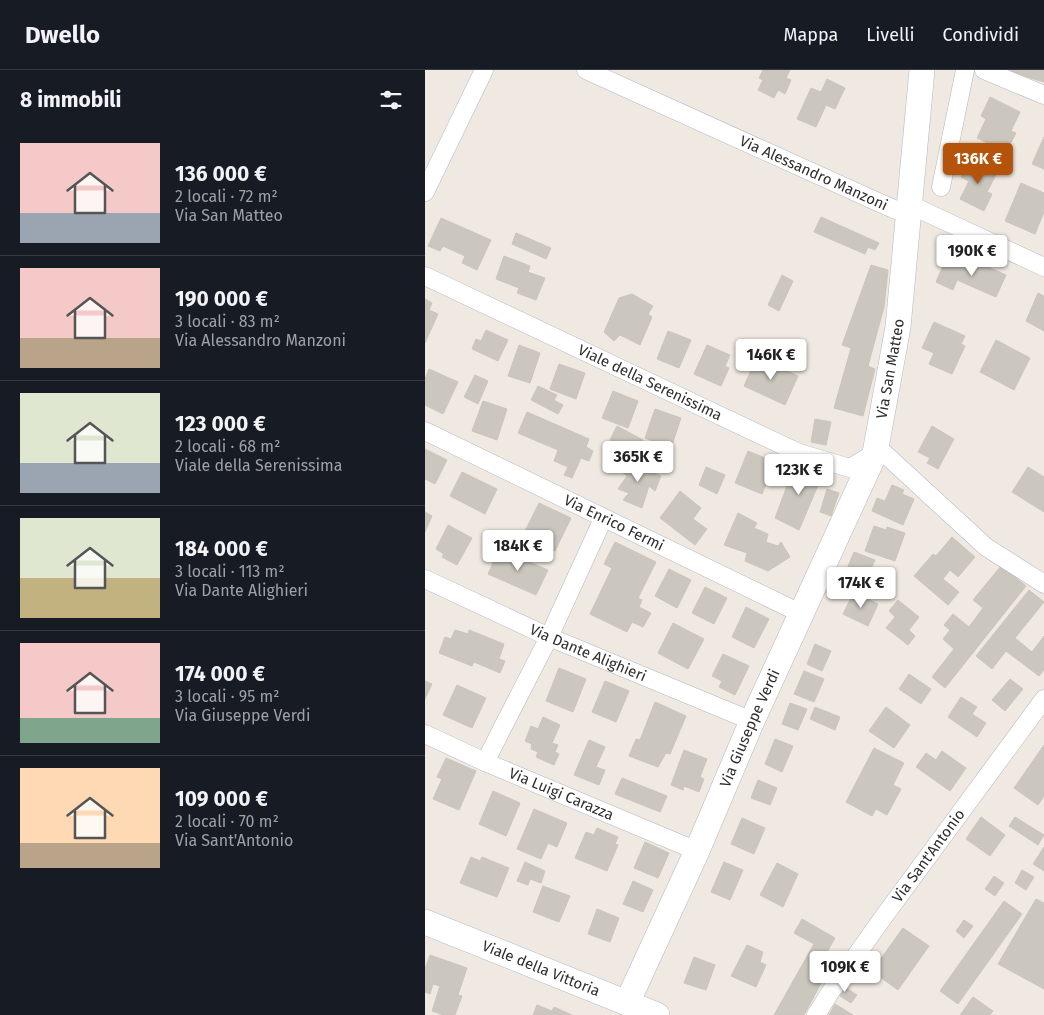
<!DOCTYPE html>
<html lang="it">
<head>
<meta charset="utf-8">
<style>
  :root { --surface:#171b24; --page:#242831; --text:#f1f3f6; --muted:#9ea1a6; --line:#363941; --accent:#b45309 }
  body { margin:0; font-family:"Fira Sans",sans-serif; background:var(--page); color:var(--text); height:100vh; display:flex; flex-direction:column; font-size:19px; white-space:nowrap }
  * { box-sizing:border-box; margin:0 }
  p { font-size:16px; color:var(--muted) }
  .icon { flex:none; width:28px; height:28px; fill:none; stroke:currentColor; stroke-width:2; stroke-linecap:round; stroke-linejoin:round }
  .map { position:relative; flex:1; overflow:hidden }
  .panel { display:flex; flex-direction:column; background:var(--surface); width:425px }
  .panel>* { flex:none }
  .price { position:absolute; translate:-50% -42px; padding:0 11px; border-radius:5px; background:#fff; color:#222; font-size:16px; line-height:32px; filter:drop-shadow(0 1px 2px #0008) }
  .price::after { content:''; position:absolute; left:50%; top:30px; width:15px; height:11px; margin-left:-8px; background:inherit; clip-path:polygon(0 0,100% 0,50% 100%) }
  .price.on { background:var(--accent); color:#fff }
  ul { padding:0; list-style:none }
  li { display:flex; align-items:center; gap:15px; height:125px; padding:0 20px }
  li+li { border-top:1px solid var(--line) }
  li span { display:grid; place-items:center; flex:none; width:140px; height:100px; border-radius:0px; color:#555 }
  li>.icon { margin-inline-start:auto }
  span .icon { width:60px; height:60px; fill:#fffc; stroke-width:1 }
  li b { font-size:21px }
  h2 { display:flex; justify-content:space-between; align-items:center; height:60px; padding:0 20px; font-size:21px }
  header { display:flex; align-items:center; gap:30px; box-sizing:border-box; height:70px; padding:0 25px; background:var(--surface); border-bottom:1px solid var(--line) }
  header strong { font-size:24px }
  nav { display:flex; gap:28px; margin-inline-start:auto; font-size:18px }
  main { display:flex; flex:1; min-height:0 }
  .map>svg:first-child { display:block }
</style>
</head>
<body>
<header>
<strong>Dwello</strong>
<nav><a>Mappa</a><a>Livelli</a><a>Condividi</a></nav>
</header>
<main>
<section class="panel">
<h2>8 immobili<svg class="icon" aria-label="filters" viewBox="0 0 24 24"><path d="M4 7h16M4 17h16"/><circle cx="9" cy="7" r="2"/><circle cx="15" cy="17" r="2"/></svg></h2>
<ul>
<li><span style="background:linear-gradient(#f6c9c9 70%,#9aa5b1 0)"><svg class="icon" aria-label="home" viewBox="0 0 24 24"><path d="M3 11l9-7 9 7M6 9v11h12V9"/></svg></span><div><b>136 000 €</b><p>2 locali · 72 m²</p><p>Via San Matteo</p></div></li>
<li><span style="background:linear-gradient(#f6c9c9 70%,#b9a48a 0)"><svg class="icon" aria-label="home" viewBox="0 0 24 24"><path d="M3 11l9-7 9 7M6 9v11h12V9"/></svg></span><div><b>190 000 €</b><p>3 locali · 83 m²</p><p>Via Alessandro Manzoni</p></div></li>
<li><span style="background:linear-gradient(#dfe7d0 70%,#9aa5b1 0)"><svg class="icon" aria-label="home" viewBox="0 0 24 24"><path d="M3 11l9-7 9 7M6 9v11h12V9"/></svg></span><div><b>123 000 €</b><p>2 locali · 68 m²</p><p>Viale della Serenissima</p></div></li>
<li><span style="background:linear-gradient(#dfe7d0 60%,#c2b280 0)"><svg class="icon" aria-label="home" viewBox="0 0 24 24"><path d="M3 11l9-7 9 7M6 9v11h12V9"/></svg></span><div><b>184 000 €</b><p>3 locali · 113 m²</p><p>Via Dante Alighieri</p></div></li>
<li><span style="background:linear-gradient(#f6c9c9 75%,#7fa58c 0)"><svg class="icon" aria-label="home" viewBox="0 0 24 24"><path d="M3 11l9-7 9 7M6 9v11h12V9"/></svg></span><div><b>174 000 €</b><p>3 locali · 95 m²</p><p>Via Giuseppe Verdi</p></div></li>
<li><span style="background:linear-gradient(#ffd9b3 75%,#b9a48a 0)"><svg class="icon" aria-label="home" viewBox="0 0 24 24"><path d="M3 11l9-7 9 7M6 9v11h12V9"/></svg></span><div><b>109 000 €</b><p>2 locali · 70 m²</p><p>Via Sant'Antonio</p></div></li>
</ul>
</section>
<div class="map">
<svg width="619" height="945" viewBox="0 0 619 945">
  <rect width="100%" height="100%" fill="#efe9e1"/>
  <g fill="#cbc7bf" stroke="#cbc5ba">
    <path d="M338 0H365L361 8 366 10 360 24 353 20 349 28 333 20 338 10 334 8Z"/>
    <path d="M586 0H619V12L585 2Z"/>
    <path d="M402 9 420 18 410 39 401 35 391 57 372 49 386 18 396 22Z"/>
    <path d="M565 27 595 42 586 61 591 63 581 82 552 68 561 49 556 46Z"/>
    <path d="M619 67V99L607 94Z"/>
    <path d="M549 92 572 103 562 122 567 124 559 141 535 129 544 111 536 107 542 95 546 96Z"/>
    <path d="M596 113 619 123V142L610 164 580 151Z"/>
    <path d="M396 147 454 173 450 180 443 177 440 184 389 162Z"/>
    <path d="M16 148 66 170 52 200 37 193 40 186 18 176 15 181 3 176Z"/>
    <path d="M91 163 126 178 121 189 87 174Z"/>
    <path d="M79 186 105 196 103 202 120 208 111 230 92 223 94 218 71 209Z"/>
    <path d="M521 189 543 199 548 190 581 205 571 227 532 210 528 220 511 212Z"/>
    <path d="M446 195 463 200 459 237 443 296 450 299 438 346 409 338 426 278 417 275Z"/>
    <path d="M357 205 368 211 354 241 343 235Z"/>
    <path d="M613 223 619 226V261L601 251Z"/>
    <path d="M207 224 228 236 223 244 227 247 215 275 195 265 189 271 179 262 194 228Z"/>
    <path d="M0 229 7 233 4 240 13 244 0 273Z"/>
    <path d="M509 252 540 266 536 274 540 276 527 304 504 294 509 283 497 278Z"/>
    <path d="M61 260 83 270 73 291 47 279 51 269 56 271Z"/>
    <path d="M243 261 266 270 254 298 232 289Z"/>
    <path d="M571 270 605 288 589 320 555 302Z"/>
    <path d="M94 275 115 283 105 313 83 306Z"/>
    <path d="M282 275 305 285 300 296 304 298 296 316 269 304Z"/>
    <path d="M332 287 373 306 360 335 319 316Z"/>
    <path d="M134 294 160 303 151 329 125 319Z"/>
    <path d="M4 299 33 312 18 344 0 335V309Z"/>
    <path d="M50 305 63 311 53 334 39 327Z"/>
    <path d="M113 316 132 325 129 330 138 335 133 344 106 330Z"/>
    <path d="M188 321 213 331 203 358 177 348Z"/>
    <path d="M58 331 82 339 72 370 47 361Z"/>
    <path d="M230 339 256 348 246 378 220 368Z"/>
    <path d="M102 342 164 369 161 377 168 381 164 391 156 388 147 408 139 405 143 397 129 391 133 380 93 363Z"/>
    <path d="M390 349 406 352 401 375 386 372Z"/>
    <path d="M192 356 218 370 214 384 185 370Z"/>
    <path d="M507 356 529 369 513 399 502 393 505 388 493 382Z"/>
    <path d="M0 379 22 390 10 414 0 409Z"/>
    <path d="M323 381 350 392 337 424 310 413Z"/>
    <path d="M202 390 236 406 230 421 224 416 217 438 198 430 204 423 193 419 202 406 196 401Z"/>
    <path d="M281 397 300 405 292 424 274 415Z"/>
    <path d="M391 397 400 399 374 460 350 448 368 400Z"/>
    <path d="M603 397 619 407V442L587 422Z"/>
    <path d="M37 402 72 419 60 444 25 426Z"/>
    <path d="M467 415 479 420 477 424 489 429 478 455 447 441 452 428 460 431Z"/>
    <path d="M402 419 414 423 406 446 395 442Z"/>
    <path d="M255 421 276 438 268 449 282 459 270 475 235 448Z"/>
    <path d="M114 433 146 448 130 481 98 465Z"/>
    <path d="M0 442 7 446 0 462Z"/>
    <path d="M313 443 332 453 329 458 343 464 341 472 353 476 356 472 365 487 343 501 320 491 322 483 299 475Z"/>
    <path d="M23 455 47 468 32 495 17 487 19 484 11 479Z"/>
    <path d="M449 456 461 460 462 457 480 463 470 491 440 481Z"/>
    <path d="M527 467 550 487 533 507 525 500 518 509 534 522 523 535 489 506 508 484 511 486Z"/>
    <path d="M190 472 231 492 213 528 217 530 214 537 226 543 218 557 207 552 202 562 165 544 187 498 179 494Z"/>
    <path d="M74 479 123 500 111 525 63 504Z"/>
    <path d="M429 482 450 490 438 517 418 509Z"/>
    <path d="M576 496 601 516 520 618 507 607 529 579 518 569 525 560 519 555 528 544 544 557 558 538 548 530Z"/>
    <path d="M244 499 266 510 252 538 230 526Z"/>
    <path d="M280 517 302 528 289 554 267 543Z"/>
    <path d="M604 520 619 532 590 568 607 582 619 566V600L614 606 581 581 567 599 551 586Z"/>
    <path d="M429 522 453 534 443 556 418 544Z"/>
    <path d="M473 530 494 547 484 560 490 566 483 575 461 558 470 547 464 541Z"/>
    <path d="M321 537 344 549 329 578 307 567Z"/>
    <path d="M248 553 279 569 263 599 233 583Z"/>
    <path d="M30 560 43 564 44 560 79 574 74 589 80 591 75 603 49 592 47 596 14 583 20 567 26 569Z"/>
    <path d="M390 574 406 581 397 601 382 594Z"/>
    <path d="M298 584 324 596 310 625 294 617 297 611 287 606Z"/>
    <path d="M134 598 161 609 148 642 121 631Z"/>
    <path d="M379 601 399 609 389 632 369 624Z"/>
    <path d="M484 604 506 619 496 634 474 619Z"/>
    <path d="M585 609 598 619 580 641 567 630Z"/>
    <path d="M0 611 7 614 0 629Z"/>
    <path d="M180 611 204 621 191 652 167 642Z"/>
    <path d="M32 615 61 628 47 658 18 645Z"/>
    <path d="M536 627 552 637 547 644 561 653 552 667 523 647Z"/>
    <path d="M230 632 261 646 245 684 241 683 233 697 204 686 211 669 215 670Z"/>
    <path d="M365 633 382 639 373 660 357 654Z"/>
    <path d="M390 637 415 647 410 660 385 649Z"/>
    <path d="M461 637 485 655 469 678 444 661Z"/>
    <path d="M118 647 135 655 127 673 133 675 130 682 134 684 129 695 111 687 113 682 106 679 107 674 100 671 106 656 113 659Z"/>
    <path d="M350 669 368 676 357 702 340 694Z"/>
    <path d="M164 670 180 677 171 697 180 700 174 715 149 705Z"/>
    <path d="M619 675V726L613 735 589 718Z"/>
    <path d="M449 678 479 693 468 715 476 719 462 745 451 739 447 746 421 732Z"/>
    <path d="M259 680 282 689 275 707 279 709 274 722 259 716 258 720 246 715Z"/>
    <path d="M517 681 541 698 525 721 491 697 501 683 511 690Z"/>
    <path d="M21 688 51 701 34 740 8 729 17 709 12 707Z"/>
    <path d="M197 708 242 726 235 742 190 724Z"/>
    <path d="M333 710 352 718 345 735 326 728Z"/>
    <path d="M68 721 95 733 81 766 54 754Z"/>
    <path d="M109 739 142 753 132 777 123 773 116 789 92 779Z"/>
    <path d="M556 747 580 765 565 786 541 769Z"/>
    <path d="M590 747 619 765 613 775 584 756Z"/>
    <path d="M317 748 340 758 329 784 306 774Z"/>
    <path d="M172 758 193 767 190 774 193 775 182 801 150 788 161 762 169 765Z"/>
    <path d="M220 772 244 783 233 808 209 798Z"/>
    <path d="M619 777V801L608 794Z"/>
    <path d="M46 787 55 791 57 787 84 798 72 827 35 813Z"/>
    <path d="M100 792 120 801 116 813 105 809 103 815 92 811Z"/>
    <path d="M299 792 318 800 305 830 286 822Z"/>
    <path d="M352 793 373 804 358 837 335 825Z"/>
    <path d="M597 800 609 807 601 820 590 813Z"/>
    <path d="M569 806 579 813 570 826 560 819Z"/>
    <path d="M208 811 228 820 218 842 198 834Z"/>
    <path d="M118 816 145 826 134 852 108 842Z"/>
    <path d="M611 829 619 833V919L573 894Z"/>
    <path d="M579 831 597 844 533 934 515 921Z"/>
    <path d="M172 839 194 848 185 872 163 864Z"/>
    <path d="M377 849 410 868 391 901 400 906 379 945H349L389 874 369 863Z"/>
    <path d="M539 850 548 856 539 868 531 861Z"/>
    <path d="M478 858 504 876 473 920 447 901Z"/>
    <path d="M322 875 338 882 335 892 341 895 331 917 306 906Z"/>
    <path d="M5 885 42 898 33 925 37 926 30 945H18L7 941 15 916 8 914 5 924 0 922V899Z"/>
    <path d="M269 887 290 895 281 920 259 913Z"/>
    <path d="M415 914 432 925 426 933 409 922Z"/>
    <path d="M548 927 568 941 565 945H535Z"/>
    <path d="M410 934 428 945H404Z"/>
    <path d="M112 935 127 941 129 937 147 945H108Z"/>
  </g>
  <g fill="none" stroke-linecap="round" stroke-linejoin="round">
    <g stroke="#b4b7c1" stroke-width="19">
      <g id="street">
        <path id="s1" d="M161 0 455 133 471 140 494 139 619 197"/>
        <path d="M559 0 619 25"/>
        <path d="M516 117 540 0"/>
        <path d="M0 122 59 0"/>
        <path id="s2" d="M0 206 374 383 425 398 450 383 460 384 561 477 619 514"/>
        <path id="s3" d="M0 361 377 544"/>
        <path id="s4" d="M0 509 124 567 327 651"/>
        <path id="s5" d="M0 664 60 692 272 781"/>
        <path d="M60 692 124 567 178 449"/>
        <path id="s6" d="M391 945 406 921 457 849 619 629"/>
      </g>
    </g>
    <g stroke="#b4b7c1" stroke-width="26">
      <g id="secondary">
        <path id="s7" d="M0 852 232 945"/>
        <path id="s8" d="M202 933 272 781 327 651 450 383 473 257 497 0"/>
      </g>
    </g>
    <use href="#street" stroke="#fff" stroke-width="18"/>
    <use href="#secondary" stroke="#fff" stroke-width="25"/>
  </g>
  <g text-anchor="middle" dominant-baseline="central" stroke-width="5" stroke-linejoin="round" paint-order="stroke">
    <g font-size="15" fill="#2e2e2e" stroke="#fff">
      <text stroke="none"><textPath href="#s1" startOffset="250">Via Alessandro Manzoni</textPath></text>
      <text stroke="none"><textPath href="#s8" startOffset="689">Via San Matteo</textPath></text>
      <text stroke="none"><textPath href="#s2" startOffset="249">Viale della Serenissima</textPath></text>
      <text stroke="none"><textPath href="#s3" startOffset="210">Via Enrico Fermi</textPath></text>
      <text stroke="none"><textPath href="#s4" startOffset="179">Via Dante Alighieri</textPath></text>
      <text stroke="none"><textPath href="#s8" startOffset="301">Via Giuseppe Verdi</textPath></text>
      <text stroke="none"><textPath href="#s5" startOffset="149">Via Luigi Carazza</textPath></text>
      <text stroke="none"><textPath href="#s6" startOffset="195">Via Sant'Antonio</textPath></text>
      <text stroke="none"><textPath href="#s7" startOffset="125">Viale della Vittoria</textPath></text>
    </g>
  </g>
</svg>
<b class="price on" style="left:553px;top:115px">136K €</b>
<b class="price" style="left:547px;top:207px">190K €</b>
<b class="price" style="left:346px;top:311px">146K €</b>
<b class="price" style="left:213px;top:413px">365K €</b>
<b class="price" style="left:374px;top:426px">123K €</b>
<b class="price" style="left:93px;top:502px">184K €</b>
<b class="price" style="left:436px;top:539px">174K €</b>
<b class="price" style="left:420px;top:923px">109K €</b>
</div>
</main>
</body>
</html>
